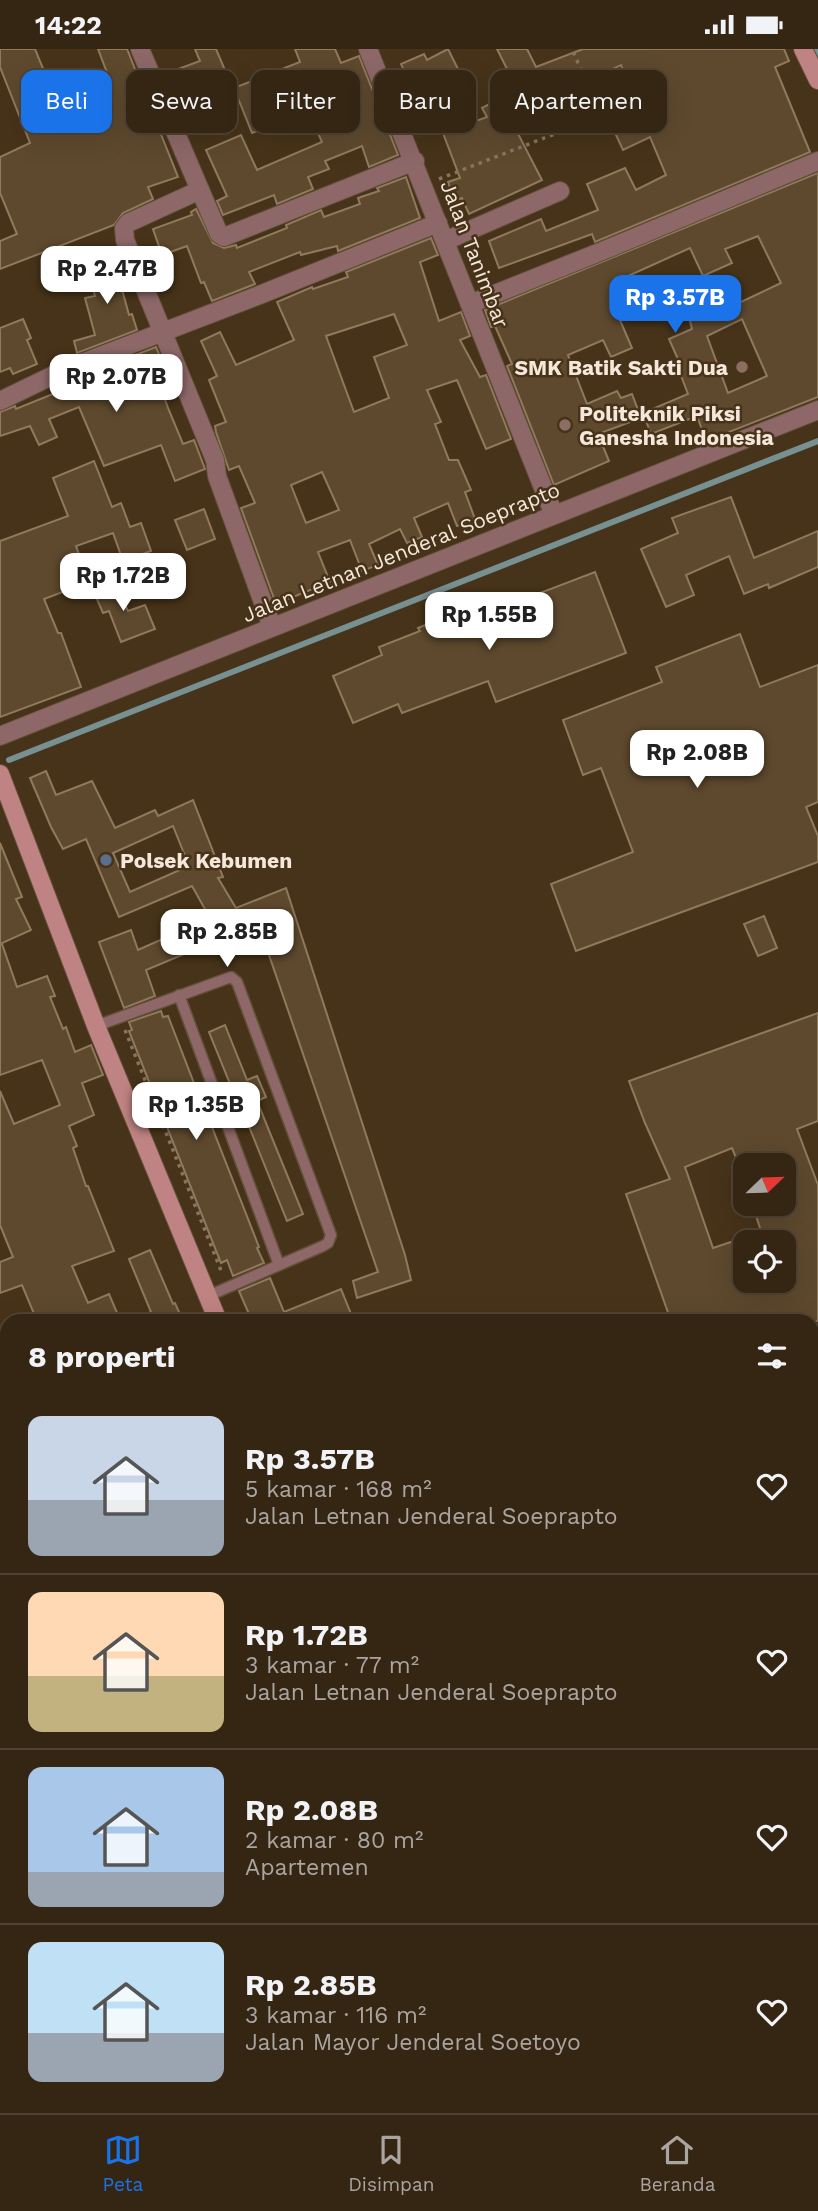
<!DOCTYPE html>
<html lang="id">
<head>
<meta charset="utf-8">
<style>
  :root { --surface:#352613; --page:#3d2e1c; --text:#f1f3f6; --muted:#aaa5a0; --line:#4f4333; --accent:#1a73e8 }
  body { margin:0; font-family:"Work Sans",sans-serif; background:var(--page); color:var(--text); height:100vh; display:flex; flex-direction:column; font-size:26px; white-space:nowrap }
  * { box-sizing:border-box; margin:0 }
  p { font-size:23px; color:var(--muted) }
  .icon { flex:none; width:38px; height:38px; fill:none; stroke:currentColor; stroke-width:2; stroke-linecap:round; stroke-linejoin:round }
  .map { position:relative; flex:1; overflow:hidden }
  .panel { position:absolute; left:0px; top:1265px; width:819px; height:800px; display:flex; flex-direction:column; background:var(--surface); border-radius:21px 21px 0 0; box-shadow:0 7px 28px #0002,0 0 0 2px var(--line) }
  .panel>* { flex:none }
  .banner { position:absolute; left:21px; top:21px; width:777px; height:63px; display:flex; gap:14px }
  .needle { width:46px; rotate:67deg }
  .fabs { position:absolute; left:733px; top:1104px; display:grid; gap:14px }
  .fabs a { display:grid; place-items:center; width:63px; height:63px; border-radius:14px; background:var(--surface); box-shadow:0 7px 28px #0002,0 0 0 2px var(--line); font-size:35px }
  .price { position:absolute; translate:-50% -60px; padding:0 16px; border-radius:14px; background:#fff; color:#222; font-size:23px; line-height:46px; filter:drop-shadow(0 2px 4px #0008) }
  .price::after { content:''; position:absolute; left:50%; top:42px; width:21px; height:16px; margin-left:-10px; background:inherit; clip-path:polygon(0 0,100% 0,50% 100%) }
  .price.on { background:var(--accent); color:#fff }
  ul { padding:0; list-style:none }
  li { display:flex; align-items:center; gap:21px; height:175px; padding:0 28px }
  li+li { border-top:2px solid var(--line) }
  li span { display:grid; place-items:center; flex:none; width:196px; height:140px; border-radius:14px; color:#555 }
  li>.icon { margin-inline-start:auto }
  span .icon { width:84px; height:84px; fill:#fffc; stroke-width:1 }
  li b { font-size:30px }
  h2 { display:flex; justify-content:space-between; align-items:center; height:84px; padding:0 28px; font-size:30px }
  .tag { padding:0 24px; border-radius:14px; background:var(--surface); box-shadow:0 7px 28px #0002,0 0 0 2px var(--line); font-size:24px; line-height:63px }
  .tag.on { background:var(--accent); color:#fff }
  .status { display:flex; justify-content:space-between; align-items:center; height:49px; padding:0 35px; background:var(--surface); direction:ltr }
  .status svg { height:19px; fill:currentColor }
  .tabs { display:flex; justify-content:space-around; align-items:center; height:98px; border-top:2px solid var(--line); background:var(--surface); font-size:19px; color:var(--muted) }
  .tabs a { display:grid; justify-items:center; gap:4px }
  .tabs .on { color:var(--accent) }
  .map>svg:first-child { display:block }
</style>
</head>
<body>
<div class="status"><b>14:22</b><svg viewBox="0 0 49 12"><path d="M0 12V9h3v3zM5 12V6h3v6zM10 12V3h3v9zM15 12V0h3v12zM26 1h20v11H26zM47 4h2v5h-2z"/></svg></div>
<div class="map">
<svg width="818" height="2064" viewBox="0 0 818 2064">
  <rect width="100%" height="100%" fill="#473319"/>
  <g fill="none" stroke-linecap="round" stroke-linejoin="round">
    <g stroke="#779091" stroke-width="6">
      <path d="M816 0 818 5"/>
      <path d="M9 711 818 392"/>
    </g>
  </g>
  <g fill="#5e492e" stroke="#907a5e" stroke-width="2" fill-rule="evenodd">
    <path d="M0 0H35L55 49 109 29 98 0H127L178 128 148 138 153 150 123 164 114 176 0 220V192L17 185 0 144V108L30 94 0 18Z"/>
    <path d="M195 0H216L233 40 193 57 178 20 200 12Z"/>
    <path d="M295 0H335L341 14 359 7 398 106 369 118 362 97 325 112 329 120 308 128 313 140 277 155 274 146 223 166 217 152 227 147 206 101 241 86 257 121 322 93 308 61 252 84 234 39 300 13Z"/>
    <path d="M448 0 461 26 414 45 401 15 424 5 427 11Z"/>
    <path d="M497 0H527L536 18 583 0H784L789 12 775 18 810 103 595 193 592 185 499 219 489 192 541 170 546 182 598 161 587 135 625 119 636 141 666 126 650 88 623 101 609 71 638 58 621 16 580 35 587 54 571 61 568 54 514 77 542 131 469 165 462 149 454 152 448 133 460 129 443 84 487 68 482 59 505 47 502 39 514 34Z"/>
    <path d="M818 124V348L706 392 697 367 651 385 643 364 688 345 678 319 681 317 669 290 692 280 690 272 725 256 726 260 781 234 758 187 725 200 732 214 703 227 690 199 628 227 634 241 611 250 632 299 611 308 603 291 568 306 587 355 617 342 621 349 632 345 641 369 598 385 609 412 554 436 507 317 512 315 495 277 491 278 485 261ZM742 270 767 327 728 344 707 287Z"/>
    <path d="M406 128 420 169 338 202 337 197 301 206 300 203 249 223 255 235 212 252 204 233 201 234 187 197 162 206 153 180 192 166 191 163 196 160 213 194 224 199 236 196 237 199 287 179 286 176 321 161 324 168 360 155 358 149 379 142 377 139Z"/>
    <path d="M431 189 438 206 420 213 439 272 461 263 470 287 460 291 480 328 486 326 511 390 486 400 457 331 427 341 441 373 435 375 449 411H458L471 441 465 443 475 470 457 477 448 454 414 469 422 488 407 494 400 480 369 495 378 516 362 522 350 491 318 503 330 533 276 555 241 459 255 454 239 417 229 421 216 383 215 377 226 373 209 331 217 327 201 292 220 283 236 316 294 291 277 253 312 238 313 240 348 228 346 223ZM394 265 407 296 374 308 389 349 354 363 326 287ZM322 423 339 461 306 474 291 436Z"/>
    <path d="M120 209 129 231 120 233 129 266 132 265 137 281 77 304 74 292 95 286 85 249 95 247 87 219Z"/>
    <path d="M23 270 31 289 27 291 37 315 13 325 10 319 0 323V279Z"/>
    <path d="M156 298 170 332 160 336 168 359 183 395 194 391 205 420 175 432 161 396 104 417 79 358 49 370 57 388 39 396 30 377 0 387V363L15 357 16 360 85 332 83 326Z"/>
    <path d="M94 412 112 458 121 454 130 478 141 474 151 502 123 512 113 484 76 497 89 533 44 550 58 584H61L81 638 0 668V492L68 467 53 429Z"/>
    <path d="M731 448 754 509 818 482V518L769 539 768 535 744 545 729 507 686 526 694 546 666 558 641 500 678 484 672 469Z"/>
    <path d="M204 460 215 490 187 501 175 471Z"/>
    <path d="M595 523 626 604 496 653 488 632 402 664 398 655 353 674 333 627 382 606 379 598 420 582 418 579 447 567 451 578Z"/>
    <path d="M114 532 128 562 145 556 155 580 121 593 109 562 103 564 93 541Z"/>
    <path d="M740 585 760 638 818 616V753L806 758 818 787V813L576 902 551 835 633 803 601 719 583 726 563 671 662 633 656 618Z"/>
    <path d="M46 722 56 746 92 732 115 779 155 761 158 767 193 751 223 828 218 829 236 859 286 839 405 1206 411 1231 357 1249 353 1232 378 1223 258 874 146 921 155 947 124 959 99 893 131 881 138 901 210 869 192 837 119 868 86 790 63 800 51 778 30 729ZM173 777 189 817 130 843 113 804Z"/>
    <path d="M0 794 22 848 16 850 31 881 0 895Z"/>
    <path d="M764 867 777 899 758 907 744 875Z"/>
    <path d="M0 895H2L17 938 47 927 55 947 50 948 63 980 66 978 75 1003 91 996 103 1026 82 1034 94 1066 69 1077 77 1097 73 1099 86 1137H88L114 1202 72 1217 88 1254 109 1245 118 1266 104 1272H37L22 1236 0 1244V1213L13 1208 0 1176V1042L14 1075 60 1056 42 1011 0 1026Z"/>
    <path d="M161 962 163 968 168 967 199 1047 207 1044 217 1070 210 1073 259 1198 257 1199 264 1214 233 1227 227 1211 221 1214 129 982 132 981 129 973Z"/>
    <path d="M818 964V1072L797 1080 818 1136V1272H671L626 1145 670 1130 645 1074 629 1032ZM732 1099 739 1116H784V1155H752L765 1194H784V1232H746V1188L713 1199 685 1118Z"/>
    <path d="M225 976 247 1031 257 1027 266 1048 257 1052 303 1165 287 1172 242 1060 231 1064 222 1038 230 1035 209 983Z"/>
    <path d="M150 1201 173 1255 175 1254 183 1272H131L151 1263 129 1210Z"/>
    <path d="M270 1229 284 1263 341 1240 354 1272H252L239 1242Z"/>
  </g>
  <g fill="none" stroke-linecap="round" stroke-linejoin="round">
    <g stroke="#635038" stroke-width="13">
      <g id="lane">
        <path d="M179 946 279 1216"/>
        <path d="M96 977 231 928 237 933 331 1186 328 1194 323 1197 208 1247"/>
      </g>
    </g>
    <g stroke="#635038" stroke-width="20">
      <g id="street">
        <path d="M140 0 200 141 128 174 124 179 125 191 215 411 217 427 272 578"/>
        <path d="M368 0 554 466"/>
        <path d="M200 141 219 185 224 188 415 112"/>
        <path d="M445 192 560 142"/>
        <path d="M470 255 595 205 818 112"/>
        <path d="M0 352 64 321 262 245 438 174"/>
        <path d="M0 687 818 361"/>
        <path d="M393 2064 405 2058"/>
      </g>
    </g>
    <g stroke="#635038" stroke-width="20">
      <g id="secondary">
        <path d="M803 0 818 31"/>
        <path d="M0 725 96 977 218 1272"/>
        <path d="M812 1530 818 1528"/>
        <path d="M0 1799 7 1796"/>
        <path d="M304 2058 307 2064"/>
      </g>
    </g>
    <g stroke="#86745e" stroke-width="3.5" stroke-dasharray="3.5 5" stroke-linecap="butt">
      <path d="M439 130 598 68 600 64 572 0"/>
      <path d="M125 981 222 1224"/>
    </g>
    <use href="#lane" stroke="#8e6868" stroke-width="10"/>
    <use href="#street" stroke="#8e6868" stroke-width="18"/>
    <use href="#secondary" stroke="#be8382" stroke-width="18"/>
  </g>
  <g fill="#8d6e63" stroke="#473319" stroke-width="2.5">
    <circle cx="742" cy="318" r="7"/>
    <circle cx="565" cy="376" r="7"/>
  </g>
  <circle fill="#5c6f8a" stroke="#473319" stroke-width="2.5" cx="106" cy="811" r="7"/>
  <g text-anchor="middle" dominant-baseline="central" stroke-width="5" stroke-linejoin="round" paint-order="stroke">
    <g font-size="21" fill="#f5e7d9" stroke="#473319">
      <text transform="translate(475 205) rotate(69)">Jalan Tanimbar</text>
      <text transform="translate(401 503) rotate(-22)">Jalan Letnan Jenderal Soeprapto</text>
    </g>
    <g font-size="21" font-weight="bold" fill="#f5e7d9" stroke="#473319" text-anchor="start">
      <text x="728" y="318" text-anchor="end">SMK Batik Sakti Dua</text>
      <text x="579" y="364">Politeknik Piksi<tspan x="579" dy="24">Ganesha Indonesia</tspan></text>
      <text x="120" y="811">Polsek Kebumen</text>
    </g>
  </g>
</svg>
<div class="fabs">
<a><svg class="needle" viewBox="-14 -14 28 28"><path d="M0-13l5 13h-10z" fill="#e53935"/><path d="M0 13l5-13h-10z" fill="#aaa5a0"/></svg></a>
<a><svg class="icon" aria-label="locate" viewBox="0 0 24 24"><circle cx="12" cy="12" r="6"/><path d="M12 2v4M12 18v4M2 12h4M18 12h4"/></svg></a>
</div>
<b class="price" style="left:107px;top:257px">Rp 2.47B</b>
<b class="price on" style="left:675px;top:286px">Rp 3.57B</b>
<b class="price" style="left:116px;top:365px">Rp 2.07B</b>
<b class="price" style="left:123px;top:564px">Rp 1.72B</b>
<b class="price" style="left:489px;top:603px">Rp 1.55B</b>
<b class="price" style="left:697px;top:741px">Rp 2.08B</b>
<b class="price" style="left:227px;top:920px">Rp 2.85B</b>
<b class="price" style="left:196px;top:1093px">Rp 1.35B</b>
<div class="banner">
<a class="tag on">Beli</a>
<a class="tag">Sewa</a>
<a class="tag">Filter</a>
<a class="tag">Baru</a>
<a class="tag">Apartemen</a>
</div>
<section class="panel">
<h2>8 properti<svg class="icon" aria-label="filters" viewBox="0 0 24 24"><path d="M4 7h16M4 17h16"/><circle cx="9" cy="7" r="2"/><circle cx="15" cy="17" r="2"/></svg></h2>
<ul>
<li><span style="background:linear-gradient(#c9d6e8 60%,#9aa5b1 0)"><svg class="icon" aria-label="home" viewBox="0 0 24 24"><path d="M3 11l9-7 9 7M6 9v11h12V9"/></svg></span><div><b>Rp 3.57B</b><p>5 kamar · 168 m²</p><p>Jalan Letnan Jenderal Soeprapto</p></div><svg class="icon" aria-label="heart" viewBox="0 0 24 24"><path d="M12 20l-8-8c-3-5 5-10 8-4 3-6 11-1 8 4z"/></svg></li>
<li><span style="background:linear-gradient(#ffd9b3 60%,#c2b280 0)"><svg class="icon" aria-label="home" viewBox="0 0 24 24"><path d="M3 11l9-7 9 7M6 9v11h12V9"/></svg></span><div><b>Rp 1.72B</b><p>3 kamar · 77 m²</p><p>Jalan Letnan Jenderal Soeprapto</p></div><svg class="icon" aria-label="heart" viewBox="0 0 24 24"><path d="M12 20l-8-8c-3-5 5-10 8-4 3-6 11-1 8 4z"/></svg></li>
<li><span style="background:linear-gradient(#a9c7e8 75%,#9aa5b1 0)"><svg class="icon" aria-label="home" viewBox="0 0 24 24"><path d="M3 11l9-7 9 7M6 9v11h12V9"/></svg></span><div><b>Rp 2.08B</b><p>2 kamar · 80 m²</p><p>Apartemen</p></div><svg class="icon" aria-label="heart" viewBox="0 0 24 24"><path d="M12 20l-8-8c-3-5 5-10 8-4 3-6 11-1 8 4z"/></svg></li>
<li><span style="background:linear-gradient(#bfe0f5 65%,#9aa5b1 0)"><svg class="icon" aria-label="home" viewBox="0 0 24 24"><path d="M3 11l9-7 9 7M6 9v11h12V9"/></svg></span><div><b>Rp 2.85B</b><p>3 kamar · 116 m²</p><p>Jalan Mayor Jenderal Soetoyo</p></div><svg class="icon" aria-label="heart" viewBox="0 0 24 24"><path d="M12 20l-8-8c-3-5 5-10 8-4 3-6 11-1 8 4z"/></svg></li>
</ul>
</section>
</div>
<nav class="tabs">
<a class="on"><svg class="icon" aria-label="map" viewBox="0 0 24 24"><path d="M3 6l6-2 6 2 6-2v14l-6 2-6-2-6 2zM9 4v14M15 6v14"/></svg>Peta</a>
<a><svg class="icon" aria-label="saved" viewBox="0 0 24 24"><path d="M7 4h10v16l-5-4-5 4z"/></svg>Disimpan</a>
<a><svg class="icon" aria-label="home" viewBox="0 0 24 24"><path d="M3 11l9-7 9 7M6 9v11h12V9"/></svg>Beranda</a>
</nav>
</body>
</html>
